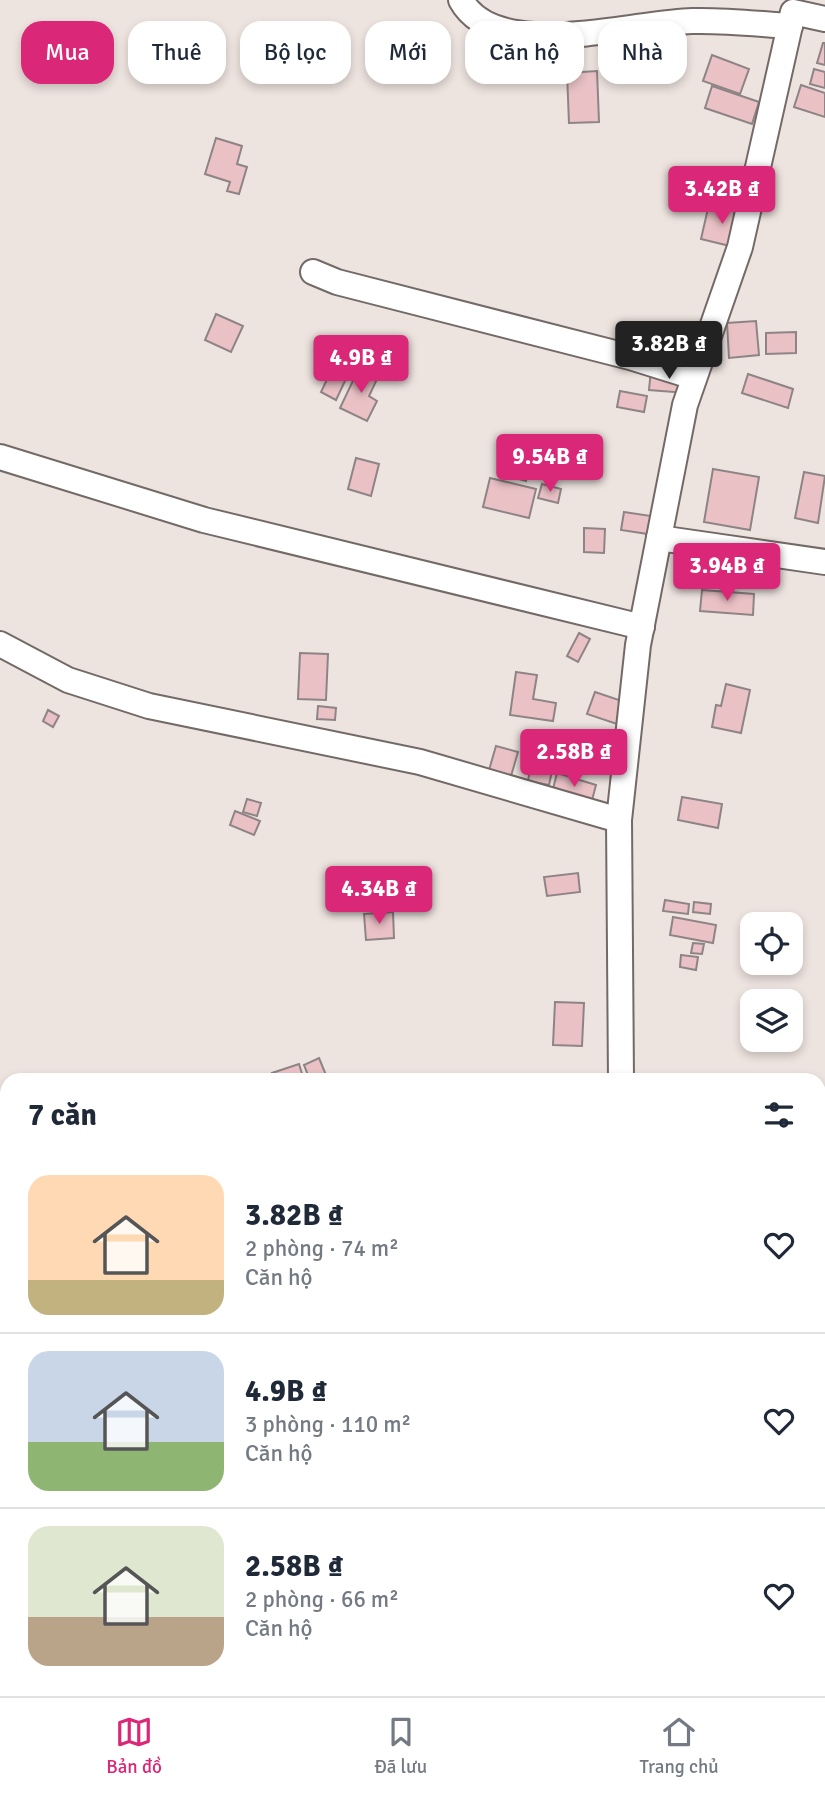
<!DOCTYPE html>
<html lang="vi">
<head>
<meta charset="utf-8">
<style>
  :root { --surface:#fff; --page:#f2f2f3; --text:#1f2937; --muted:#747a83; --line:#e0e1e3; --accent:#db2777 }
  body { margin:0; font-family:Signika,sans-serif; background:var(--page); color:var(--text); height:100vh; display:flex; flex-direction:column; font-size:26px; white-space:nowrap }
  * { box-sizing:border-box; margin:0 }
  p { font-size:23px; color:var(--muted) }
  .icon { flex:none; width:38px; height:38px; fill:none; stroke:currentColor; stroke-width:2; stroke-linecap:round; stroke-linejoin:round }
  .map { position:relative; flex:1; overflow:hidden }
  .drawer { position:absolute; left:0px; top:1073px; width:826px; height:625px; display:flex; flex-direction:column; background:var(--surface); border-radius:21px 21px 0 0; box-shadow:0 4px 10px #0003 }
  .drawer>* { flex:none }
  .banner { position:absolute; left:21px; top:21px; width:784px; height:63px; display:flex; gap:14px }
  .buttons { position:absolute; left:740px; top:912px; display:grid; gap:14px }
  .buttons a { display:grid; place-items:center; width:63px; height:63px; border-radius:14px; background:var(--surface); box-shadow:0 4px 10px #0003; font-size:35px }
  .price { position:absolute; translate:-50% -60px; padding:0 16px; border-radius:7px; background:var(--accent); color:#fff; font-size:23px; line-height:46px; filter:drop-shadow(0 2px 4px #0008) }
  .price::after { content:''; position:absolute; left:50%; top:42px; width:21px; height:16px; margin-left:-10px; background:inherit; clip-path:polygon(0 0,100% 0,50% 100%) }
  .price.current { background:#222; color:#fff }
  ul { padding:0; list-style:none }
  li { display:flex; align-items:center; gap:21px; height:175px; padding:0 28px }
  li+li { border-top:2px solid var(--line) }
  li span { display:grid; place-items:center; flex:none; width:196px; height:140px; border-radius:21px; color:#555 }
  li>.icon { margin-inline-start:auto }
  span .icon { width:84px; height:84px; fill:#fffc; stroke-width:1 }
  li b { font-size:30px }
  h2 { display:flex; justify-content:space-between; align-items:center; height:84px; padding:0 28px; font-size:30px }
  .chip { padding:0 24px; border-radius:21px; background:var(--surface); box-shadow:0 4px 10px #0003; font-size:24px; line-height:63px }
  .chip.current { background:var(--accent); color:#fff }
  .tabs { display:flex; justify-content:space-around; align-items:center; height:98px; border-top:2px solid var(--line); background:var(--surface); font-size:19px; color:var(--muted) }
  .tabs a { display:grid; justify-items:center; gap:4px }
  .tabs .current { color:var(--accent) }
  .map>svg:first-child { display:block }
</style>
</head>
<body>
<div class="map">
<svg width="825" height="1696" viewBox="0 0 825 1696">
  <rect width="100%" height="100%" fill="#ede3df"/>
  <g fill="#eac2c6" stroke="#8f8485" stroke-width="2">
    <path d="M823 43H825V65L817 63Z"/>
    <path d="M712 55 749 69 740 94 703 81Z"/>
    <path d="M814 69 825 72V88L810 84Z"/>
    <path d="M597 71 599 122 569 123 567 73Z"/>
    <path d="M801 85 825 93V117L794 107Z"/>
    <path d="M712 86 759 102 752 124 705 108Z"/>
    <path d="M216 138 242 146 237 164 247 167 239 194 227 191 230 182 205 174Z"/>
    <path d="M709 204 742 212 734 247 701 239Z"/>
    <path d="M216 314 243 326 231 352 205 340Z"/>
    <path d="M756 321 759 355 729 358 727 323Z"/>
    <path d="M796 332V353L766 354V333Z"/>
    <path d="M338 356 353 364 336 400 321 392Z"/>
    <path d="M359 368 378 377 369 396 377 401 367 421 340 408Z"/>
    <path d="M651 369 688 372 687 393 649 390Z"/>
    <path d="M748 374 793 389 788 408 742 393Z"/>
    <path d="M620 391 647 396 644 412 617 407Z"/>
    <path d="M515 449 532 453 526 481 508 476Z"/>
    <path d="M356 458 379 464 371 496 348 489Z"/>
    <path d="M713 469 759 477 750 530 704 522Z"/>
    <path d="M804 472 825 476 818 523 795 518Z"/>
    <path d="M490 478 536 489 529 518 483 507Z"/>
    <path d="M542 484 561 489 558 503 538 498Z"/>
    <path d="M624 512 651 516 648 534 621 530Z"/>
    <path d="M584 528 605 529 604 553 584 552Z"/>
    <path d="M702 590 754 594 753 615 700 611Z"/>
    <path d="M579 633 590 639 578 662 567 656Z"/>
    <path d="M300 653 328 654 326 700 298 699Z"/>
    <path d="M516 672 537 675 533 699 556 703 553 721 510 715Z"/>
    <path d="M726 684 750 690 741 733 712 727 716 705 721 706Z"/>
    <path d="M595 692 625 702 617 724 587 714Z"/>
    <path d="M318 706 336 708 335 720 317 719Z"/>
    <path d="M48 710 59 716 53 727 43 721Z"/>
    <path d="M496 746 518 752 509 783 487 777Z"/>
    <path d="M532 758 554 762 549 785 528 781Z"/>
    <path d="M557 773 596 785 591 804 552 793Z"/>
    <path d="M682 797 722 804 718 828 678 820Z"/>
    <path d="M247 799 261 803 257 816 243 812Z"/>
    <path d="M235 811 260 821 254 835 230 825Z"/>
    <path d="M398 873 401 905 361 908 357 876Z"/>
    <path d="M578 873 580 892 547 896 544 877Z"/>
    <path d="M665 900 689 904 688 914 663 911Z"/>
    <path d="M694 902 711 904 710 914 693 912Z"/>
    <path d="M393 912 394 938 366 940 364 914Z"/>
    <path d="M673 917 716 925 713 943 670 935Z"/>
    <path d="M693 943 704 944 702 954 691 953Z"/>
    <path d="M681 955 698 957 696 970 680 967Z"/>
    <path d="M555 1002 584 1003 582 1046 553 1045Z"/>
    <path d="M319 1058 328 1080H310L304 1065Z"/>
    <path d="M299 1064 304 1080H274L272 1073Z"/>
    <path d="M819 1417 825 1418 824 1457H819Z"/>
    <path d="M819 1551 825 1552 820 1674H819Z"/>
    <path d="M769 1690H798V1696H770Z"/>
  </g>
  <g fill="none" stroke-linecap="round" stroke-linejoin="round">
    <g stroke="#736a67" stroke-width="28">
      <g id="minor">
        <path d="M461 0C496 64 634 22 692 21 725 20 758 24 790 26"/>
        <path d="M313 272 337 282 630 357 694 377"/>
        <path d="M0 457 204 520 642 627"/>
        <path d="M659 538 825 562"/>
        <path d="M0 644 68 680 149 706 420 762 619 820"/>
        <path d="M621 1080 619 820 638 645 685 405 740 247 793 12 825 19"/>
        <path d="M819 1514 825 1515"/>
        <path d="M626 1690V1696"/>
      </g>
    </g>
    <use href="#minor" stroke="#fff" stroke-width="24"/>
  </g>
</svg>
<div class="buttons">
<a><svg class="icon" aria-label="locate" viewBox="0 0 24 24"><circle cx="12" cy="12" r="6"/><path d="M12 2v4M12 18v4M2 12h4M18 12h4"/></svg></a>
<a><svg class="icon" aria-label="layers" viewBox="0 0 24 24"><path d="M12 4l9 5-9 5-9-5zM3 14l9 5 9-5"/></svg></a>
</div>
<b class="price" style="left:722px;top:226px">3.42B ₫</b>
<b class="price current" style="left:669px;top:381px">3.82B ₫</b>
<b class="price" style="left:361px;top:395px">4.9B ₫</b>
<b class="price" style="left:550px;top:494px">9.54B ₫</b>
<b class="price" style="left:727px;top:603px">3.94B ₫</b>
<b class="price" style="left:574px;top:789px">2.58B ₫</b>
<b class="price" style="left:379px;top:926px">4.34B ₫</b>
<div class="banner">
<a class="chip current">Mua</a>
<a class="chip">Thuê</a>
<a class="chip">Bộ lọc</a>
<a class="chip">Mới</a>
<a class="chip">Căn hộ</a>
<a class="chip">Nhà</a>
</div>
<section class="drawer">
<h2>7 căn<svg class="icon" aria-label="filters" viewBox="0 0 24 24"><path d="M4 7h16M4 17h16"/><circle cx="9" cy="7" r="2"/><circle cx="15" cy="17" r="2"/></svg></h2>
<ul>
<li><span style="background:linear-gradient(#ffd9b3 75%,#c2b280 0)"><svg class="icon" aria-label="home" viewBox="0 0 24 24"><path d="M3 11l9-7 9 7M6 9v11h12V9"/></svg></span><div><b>3.82B ₫</b><p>2 phòng · 74 m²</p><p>Căn hộ</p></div><svg class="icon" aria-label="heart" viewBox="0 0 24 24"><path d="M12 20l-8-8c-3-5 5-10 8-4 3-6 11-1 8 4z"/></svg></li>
<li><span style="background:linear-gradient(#c9d6e8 65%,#8fb573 0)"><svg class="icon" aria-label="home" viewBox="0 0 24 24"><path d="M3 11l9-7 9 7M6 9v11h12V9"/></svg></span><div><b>4.9B ₫</b><p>3 phòng · 110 m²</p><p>Căn hộ</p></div><svg class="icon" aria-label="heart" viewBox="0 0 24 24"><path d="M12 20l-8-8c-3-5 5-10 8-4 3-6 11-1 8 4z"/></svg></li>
<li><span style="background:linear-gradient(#dfe7d0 65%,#b9a48a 0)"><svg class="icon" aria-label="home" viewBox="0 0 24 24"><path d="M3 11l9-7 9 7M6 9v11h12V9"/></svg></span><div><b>2.58B ₫</b><p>2 phòng · 66 m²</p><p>Căn hộ</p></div><svg class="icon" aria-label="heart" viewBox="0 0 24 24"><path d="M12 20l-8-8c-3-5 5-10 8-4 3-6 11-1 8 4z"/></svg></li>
</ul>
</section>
</div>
<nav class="tabs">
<a class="current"><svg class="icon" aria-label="map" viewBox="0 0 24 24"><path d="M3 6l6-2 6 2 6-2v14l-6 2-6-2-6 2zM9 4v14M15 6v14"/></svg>Bản đồ</a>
<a><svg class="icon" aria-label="saved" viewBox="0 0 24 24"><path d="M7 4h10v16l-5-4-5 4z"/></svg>Đã lưu</a>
<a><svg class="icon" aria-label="home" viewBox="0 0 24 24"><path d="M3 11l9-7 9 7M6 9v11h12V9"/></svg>Trang chủ</a>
</nav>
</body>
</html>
